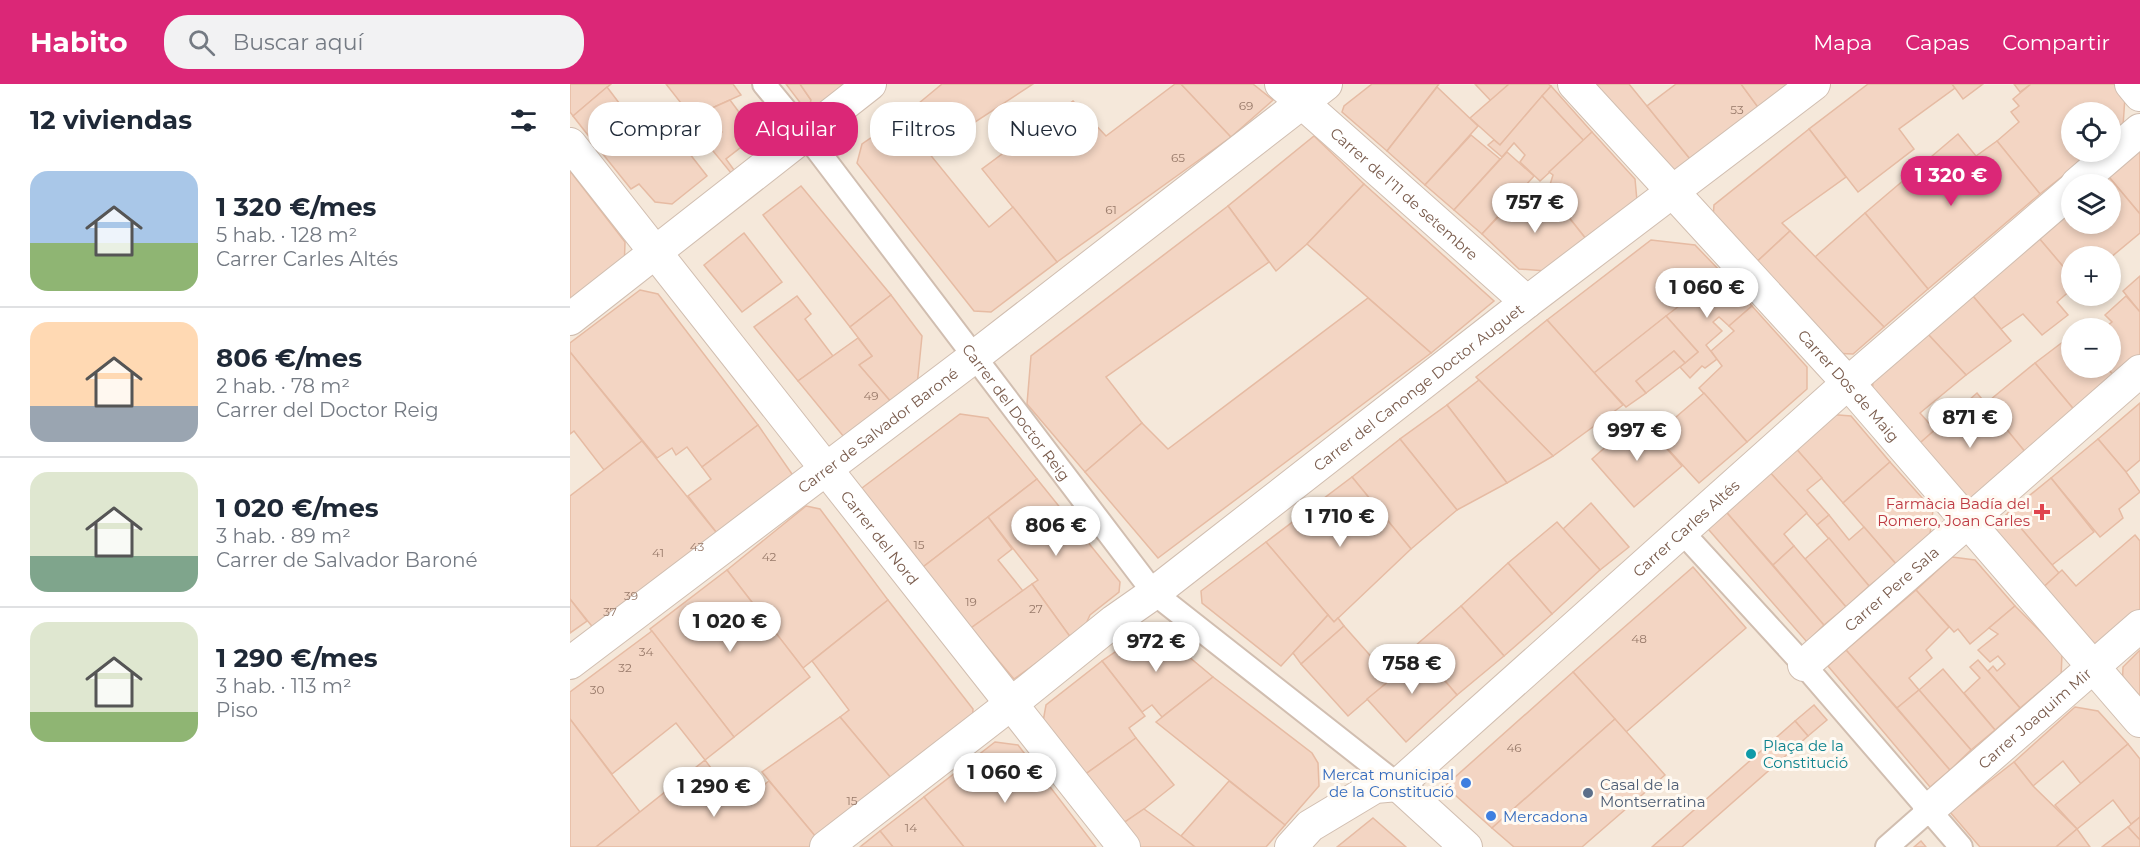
<!DOCTYPE html>
<html lang="es">
<head>
<meta charset="utf-8">
<style>
  :root { --surface:#fff; --page:#f2f2f3; --text:#1f2937; --muted:#747a83; --line:#e0e1e3; --accent:#db2777 }
  body { margin:0; font-family:Montserrat,sans-serif; background:var(--page); color:var(--text); height:100vh; display:flex; flex-direction:column; font-size:22px; white-space:nowrap }
  * { box-sizing:border-box; margin:0 }
  p { font-size:20px; color:var(--muted) }
  .icon { flex:none; width:33px; height:33px; fill:none; stroke:currentColor; stroke-width:2; stroke-linecap:round; stroke-linejoin:round }
  .map { position:relative; flex:1; overflow:hidden }
  .sheet { display:flex; flex-direction:column; background:var(--surface); width:570px }
  .sheet>* { flex:none }
  .guide { position:absolute; left:18px; top:18px; width:570px; height:54px; display:flex; gap:12px }
  .buttons { position:absolute; left:1491px; top:18px; display:grid; gap:12px }
  .buttons a { display:grid; place-items:center; width:60px; height:60px; border-radius:50%; background:var(--surface); box-shadow:0 3px 9px #0003; font-size:30px }
  .price { position:absolute; translate:-50% -51px; padding:0 14px; border-radius:21px; background:#fff; color:#222; font-size:20px; line-height:39px; filter:drop-shadow(0 2px 3px #0008) }
  .price::after { content:''; position:absolute; left:50%; top:36px; width:18px; height:14px; margin-left:-9px; background:inherit; clip-path:polygon(0 0,100% 0,50% 100%) }
  .price.current { background:var(--accent); color:#fff }
  ul { padding:0; list-style:none }
  li { display:flex; align-items:center; gap:18px; height:150px; padding:0 30px }
  li+li { border-top:2px solid var(--line) }
  li span { display:grid; place-items:center; flex:none; width:168px; height:120px; border-radius:18px; color:#555 }
  li>.icon { margin-inline-start:auto }
  span .icon { width:72px; height:72px; fill:#fffc; stroke-width:1 }
  li b { font-size:26px }
  h2 { display:flex; justify-content:space-between; align-items:center; height:72px; padding:0 30px; font-size:26px }
  .chip { padding:0 21px; border-radius:24px; background:var(--surface); box-shadow:0 3px 9px #0003; font-size:21px; line-height:54px }
  .chip.current { background:var(--accent); color:#fff }
  header { display:flex; align-items:center; gap:36px; box-sizing:border-box; height:84px; padding:0 30px; background:var(--accent); color:#fff }
  header strong { font-size:28px }
  nav { display:flex; gap:33px; margin-inline-start:auto; font-size:21px }
  .search { width:420px; height:54px; background:var(--page); display:flex; align-items:center; gap:15px; box-sizing:border-box; padding:0 21px; border-radius:24px; color:var(--muted); font-size:22px }
  main { display:flex; flex:1; min-height:0 }
  .map>svg:first-child { display:block }
</style>
</head>
<body>
<header>
<strong>Habito</strong>
<div class="search"><svg class="icon" aria-label="search" viewBox="0 0 24 24"><circle cx="10" cy="10" r="6"/><path d="M15 15l6 6"/></svg>Buscar aquí</div>
<nav><a>Mapa</a><a>Capas</a><a>Compartir</a></nav>
</header>
<main>
<section class="sheet">
<h2>12 viviendas<svg class="icon" aria-label="filters" viewBox="0 0 24 24"><path d="M4 7h16M4 17h16"/><circle cx="9" cy="7" r="2"/><circle cx="15" cy="17" r="2"/></svg></h2>
<ul>
<li><span style="background:linear-gradient(#a9c7e8 60%,#8fb573 0)"><svg class="icon" aria-label="home" viewBox="0 0 24 24"><path d="M3 11l9-7 9 7M6 9v11h12V9"/></svg></span><div><b>1 320 €/mes</b><p>5 hab. · 128 m²</p><p>Carrer Carles Altés</p></div></li>
<li><span style="background:linear-gradient(#ffd9b3 70%,#9aa5b1 0)"><svg class="icon" aria-label="home" viewBox="0 0 24 24"><path d="M3 11l9-7 9 7M6 9v11h12V9"/></svg></span><div><b>806 €/mes</b><p>2 hab. · 78 m²</p><p>Carrer del Doctor Reig</p></div></li>
<li><span style="background:linear-gradient(#dfe7d0 70%,#7fa58c 0)"><svg class="icon" aria-label="home" viewBox="0 0 24 24"><path d="M3 11l9-7 9 7M6 9v11h12V9"/></svg></span><div><b>1 020 €/mes</b><p>3 hab. · 89 m²</p><p>Carrer de Salvador Baroné</p></div></li>
<li><span style="background:linear-gradient(#dfe7d0 75%,#8fb573 0)"><svg class="icon" aria-label="home" viewBox="0 0 24 24"><path d="M3 11l9-7 9 7M6 9v11h12V9"/></svg></span><div><b>1 290 €/mes</b><p>3 hab. · 113 m²</p><p>Piso</p></div></li>
</ul>
</section>
<div class="map">
<svg width="1570" height="763" viewBox="0 0 1570 763">
  <rect width="100%" height="100%" fill="#fdf6ec"/>
  <path fill="#f5e8da" fill-rule="evenodd" d="M0 0H1570V763H0ZM1502 28H1540V68H1502ZM1502 100H1540V140H1502ZM1502 172H1540V212H1502ZM1502 244H1540V284H1502Z"/>
  <g fill="#f3d5c3" stroke="#e6bba3" stroke-width="1.5">
    <path d="M0 0H41L3 32 0 28Z"/>
    <path d="M96 0H163L171 11 122 33Z"/>
    <path d="M216 0H230L241 16 238 29Z"/>
    <path d="M230 0H276L238 29 241 16Z"/>
    <path d="M372 0H463L367 63 337 29Z"/>
    <path d="M605 0H611L661 53 487 178 412 85 503 17 536 52Z"/>
    <path d="M611 0H683L703 16 661 53Z"/>
    <path d="M802 0H869L817 67 772 28 774 22Z"/>
    <path d="M905 0H939L921 17Z"/>
    <path d="M939 0H978L981 2 930 61 900 34Z"/>
    <path d="M1019 0H1059L1125 81 1101 97Z"/>
    <path d="M1106 0H1171L1193 30 1125 81 1077 22Z"/>
    <path d="M1171 0H1230L1193 30Z"/>
    <path d="M1298 0H1382L1385 4 1329 45 1344 65 1288 108 1239 45Z"/>
    <path d="M1382 0H1413L1393 15Z"/>
    <path d="M1444 0H1461L1450 8Z"/>
    <path d="M1461 0H1544L1555 13 1553 42 1540 53V28H1502V68H1523L1470 110 1427 57 1449 38 1441 28 1449 22 1443 15Z"/>
    <path d="M981 2 1022 48 1014 57 972 12Z"/>
    <path d="M37 3 74 52 32 69 3 32Z"/>
    <path d="M867 3 908 42 855 101 817 67Z"/>
    <path d="M972 12 1014 57 970 97 950 78 955 71 944 59 932 73 918 61 924 56 930 61Z"/>
    <path d="M160 16 180 43 170 52 175 60 156 75 164 86 161 89 139 62 152 48 142 37 134 44 122 33Z"/>
    <path d="M337 29 367 63 358 68 419 143 443 123 487 178 421 228 404 227 287 79 292 60Z"/>
    <path d="M98 42 137 92 102 120 85 118 69 100 61 105 32 69Z"/>
    <path d="M1239 45 1276 93 1212 139 1220 147 1179 185 1142 146 1144 121Z"/>
    <path d="M1022 48 1065 95 1067 117 1016 155 978 107 983 91 979 88Z"/>
    <path d="M1388 50 1406 72 1427 57 1470 110 1358 205 1295 129Z"/>
    <path d="M901 51 930 75 884 126 855 101Z"/>
    <path d="M744 52 794 100 737 160 706 187 658 122Z"/>
    <path d="M1570 65V130L1539 93Z"/>
    <path d="M937 68 964 92 912 150 884 126Z"/>
    <path d="M0 87 55 158 54 188 0 227Z"/>
    <path d="M1539 93 1570 130V149L1540 174 1502 172V193L1468 153 1502 125V140H1540V100H1530Z"/>
    <path d="M794 100 924 217 861 269 737 160Z"/>
    <path d="M231 102 321 211 280 243 193 131Z"/>
    <path d="M951 107 962 118 968 114 971 117 978 107 1016 155 976 187 949 185 912 150 932 129 938 136 948 127 942 117Z"/>
    <path d="M658 122 699 178 536 293 572 339 515 388 457 320 461 272Z"/>
    <path d="M1295 129 1358 205 1314 243 1245 173Z"/>
    <path d="M1220 147 1314 243 1283 270 1258 269 1179 185Z"/>
    <path d="M174 149 212 198 172 228 134 181Z"/>
    <path d="M1468 153 1502 193V205L1487 218 1498 231 1472 251 1453 230 1431 245 1402 211Z"/>
    <path d="M1081 156 1125 161 1152 189 1024 289 977 236Z"/>
    <path d="M1152 189 1182 222 1159 242 1149 233 1143 238 1152 247 1136 261 1147 275 1135 284 1132 282 1120 294 1110 283 1128 268 1096 232Z"/>
    <path d="M1570 192V228L1553 207Z"/>
    <path d="M70 206 88 210 188 341 132 383 117 363 106 371 102 364 87 374 0 268V259Z"/>
    <path d="M321 211 352 252 347 302 322 319 289 281 302 272 280 243Z"/>
    <path d="M1402 211 1441 257 1396 291 1356 248Z"/>
    <path d="M227 212 241 230 235 235 263 272 228 297 184 243Z"/>
    <path d="M1556 212 1570 228V273L1545 293 1537 284H1540V244H1534L1542 238 1535 231Z"/>
    <path d="M798 214 861 269 588 474 515 388 572 339 598 365Z"/>
    <path d="M1182 222 1237 283V305L1177 358 1129 304 1152 282 1141 267 1164 247 1159 242Z"/>
    <path d="M1096 232 1128 268 1115 279 1104 267 1066 297 1076 309 1056 323 1024 289Z"/>
    <path d="M977 236 1053 321 983 372 906 293Z"/>
    <path d="M1356 248 1396 291 1350 329 1365 346 1343 365 1302 317 1303 294Z"/>
    <path d="M1502 251V284H1537L1545 293 1506 328 1465 279Z"/>
    <path d="M288 254 302 272 289 281 322 319 274 353 228 297Z"/>
    <path d="M1104 267 1115 279 1076 309 1066 297Z"/>
    <path d="M0 268 72 357 34 386 4 347 0 350Z"/>
    <path d="M1465 279 1506 328 1456 369 1415 320Z"/>
    <path d="M909 296 983 372 937 399 877 321Z"/>
    <path d="M1134 309 1177 358 1129 399 1085 351Z"/>
    <path d="M1407 309 1456 369 1406 414 1387 412 1343 365Z"/>
    <path d="M1570 319V376L1556 388 1528 355Z"/>
    <path d="M877 321 937 399 887 426 830 355Z"/>
    <path d="M390 330 418 334 467 395 353 483 288 407Z"/>
    <path d="M1256 330 1281 332 1320 378 1273 419 1222 360Z"/>
    <path d="M1069 333 1112 382 1064 423 1022 375Z"/>
    <path d="M188 341 222 390V406L154 458 118 412 141 395 132 383Z"/>
    <path d="M830 355 887 426 841 465 782 393Z"/>
    <path d="M1528 355 1556 388 1570 408 1549 425 1553 434 1530 453 1481 394Z"/>
    <path d="M72 357 154 458 29 551 0 515V412Z"/>
    <path d="M1222 360 1252 394 1237 406 1259 431 1247 441 1196 384Z"/>
    <path d="M1320 378 1363 426 1360 450 1326 480 1273 419Z"/>
    <path d="M1196 384 1237 429 1214 450 1224 462 1203 481 1151 422Z"/>
    <path d="M782 393 841 465 764 538 696 458Z"/>
    <path d="M1481 394 1524 448 1482 481 1438 429Z"/>
    <path d="M467 395 550 498 549 508 520 531 515 542 501 554 462 500 468 496 418 433Z"/>
    <path d="M1021 419 1059 463 1030 486 993 445Z"/>
    <path d="M236 422 250 425 318 516 233 584 157 486Z"/>
    <path d="M1151 422 1254 541 1237 558 1132 438Z"/>
    <path d="M1438 429 1489 489 1466 510 1426 463V440Z"/>
    <path d="M1259 431 1279 456 1294 443 1326 480 1299 502 1247 441Z"/>
    <path d="M418 433 442 465 428 476 453 507 401 544 353 483Z"/>
    <path d="M987 438 1030 486 982 530 938 479Z"/>
    <path d="M1565 451 1570 457V525L1531 560 1511 559 1466 510 1492 486 1506 502Z"/>
    <path d="M1259 454 1299 502 1276 523 1235 475Z"/>
    <path d="M696 458 758 531 711 582 632 519 631 507Z"/>
    <path d="M1224 462 1276 523 1254 541 1203 481Z"/>
    <path d="M1382 473 1405 476 1445 522 1400 560 1388 545 1384 548 1346 506Z"/>
    <path d="M938 479 982 530 934 572 891 522Z"/>
    <path d="M1123 483 1176 544 1056 648 1003 588Z"/>
    <path d="M157 486 240 593 164 653 80 545Z"/>
    <path d="M462 500 501 554 444 595 401 544Z"/>
    <path d="M1346 506 1379 543 1356 566 1362 574 1339 594 1349 606 1327 624 1276 566Z"/>
    <path d="M0 515 17 537 0 549Z"/>
    <path d="M318 516 403 625 402 643 326 700 270 633 279 626 242 577Z"/>
    <path d="M891 522 934 572 887 611 845 562Z"/>
    <path d="M1445 522 1492 569 1491 595 1477 606 1473 605 1450 624 1418 587 1423 582 1427 587 1435 580 1428 572 1420 578 1408 566 1428 550 1419 544Z"/>
    <path d="M758 531 764 538 768 534 774 542 731 580 723 569Z"/>
    <path d="M774 542 821 595 778 632 731 580Z"/>
    <path d="M82 547 164 653 135 676 106 639 42 690 0 635V608Z"/>
    <path d="M570 551 594 552 643 593 592 633 582 621 572 628 532 577Z"/>
    <path d="M845 562 887 611 836 658 797 615 824 593 818 586Z"/>
    <path d="M1276 566 1380 686 1360 703 1258 582Z"/>
    <path d="M1570 566V630L1552 609 1553 583Z"/>
    <path d="M1408 576 1450 624 1425 646 1394 609 1410 594 1400 583Z"/>
    <path d="M532 577 575 632 559 644 566 654 510 694 472 643 476 621Z"/>
    <path d="M1373 585 1425 646 1401 666 1349 606Z"/>
    <path d="M1003 588 1045 635 922 744 875 702Z"/>
    <path d="M643 593 742 669 748 679 749 702 715 741 586 638Z"/>
    <path d="M1349 606 1401 666 1380 686 1327 624Z"/>
    <path d="M1244 621 1257 636 1238 652 1225 637Z"/>
    <path d="M1505 623 1528 627 1558 660 1511 700 1493 677 1463 702 1444 678Z"/>
    <path d="M270 633 326 700 251 759 192 688Z"/>
    <path d="M0 635 70 728 26 763H0Z"/>
    <path d="M1045 635 1095 691 1012 763H944L922 744Z"/>
    <path d="M1225 637 1238 652 1112 763H1082Z"/>
    <path d="M566 654 604 701 574 725 549 742 510 694Z"/>
    <path d="M425 658 448 661 526 763H394L354 713Z"/>
    <path d="M1558 660 1570 675V733L1561 740 1543 716 1507 745 1485 721Z"/>
    <path d="M135 676 168 720 199 697 251 759 245 763H26Z"/>
    <path d="M1444 678 1463 702 1507 745 1486 763H1410L1380 728Z"/>
    <path d="M659 697 715 741 696 763H625L611 752Z"/>
    <path d="M354 713 394 763H323L310 747Z"/>
    <path d="M574 725 611 752 625 763H565L549 742Z"/>
    <path d="M1570 733V756L1558 743Z"/>
    <path d="M803 734 836 763H767Z"/>
    <path d="M1558 743 1570 756V763H1532Z"/>
    <path d="M1507 745 1520 763H1486Z"/>
    <path d="M310 747 323 763H290Z"/>
    <path d="M1351 757 1356 763H1344Z"/>
  </g>
  <g fill="none" stroke-linecap="round" stroke-linejoin="round">
    <g stroke="#d1beb0" stroke-width="26">
      <g id="pedestrian">
        <path id="s1" d="M194 0 236 51 584 509 828 701"/>
        <path d="M1113 449 1234 581 1391 763"/>
        <path d="M1317 763 1359 726"/>
      </g>
    </g>
    <g stroke="#d1beb0" stroke-width="34">
      <g id="minor">
        <path id="s2" d="M711 0 957 218"/>
        <path id="s3" d="M1004 0 1278 299 1570 637"/>
        <path d="M1561 0 1570 11"/>
        <path id="s4" d="M0 60 554 763"/>
        <path d="M1507 100 1570 46"/>
        <path d="M0 235 300 0"/>
        <path id="s5" d="M0 579 404 273 756 0"/>
        <path id="s6" d="M1234 581 1570 287"/>
        <path d="M828 701 896 763"/>
        <path id="s7" d="M1359 726 1570 542"/>
        <path id="s8" d="M256 763 441 620 544 537 584 509 957 218 1244 0"/>
        <path id="s9" d="M721 763 740 742 805 703 828 701 1278 299 1502 106"/>
      </g>
    </g>
    <use href="#pedestrian" stroke="#fff" stroke-width="22"/>
    <use href="#minor" stroke="#fff" stroke-width="32"/>
  </g>
  <path fill="#e0444e" stroke="#fffaf3" stroke-width="2" d="M1469 419h6v6h6v6h-6v6h-6v-6h-6v-6h6z"/>
  <circle fill="#0f9aa8" stroke="#fffaf3" stroke-width="2" cx="1181" cy="670" r="6"/>
  <g fill="#3f7fe0" stroke="#fffaf3" stroke-width="2">
    <circle cx="896" cy="699" r="6"/>
    <circle cx="921" cy="732" r="6"/>
  </g>
  <circle fill="#5c6f8a" stroke="#fffaf3" stroke-width="2" cx="1018" cy="709" r="6"/>
  <g text-anchor="middle" dominant-baseline="central" stroke-width="6" stroke-linejoin="round" paint-order="stroke">
    <g font-size="12" fill="#987a6a">
      <text x="676" y="21">69</text>
      <text x="1167" y="25">53</text>
      <text x="608" y="73">65</text>
      <text x="541" y="125">61</text>
      <text x="301" y="311">49</text>
      <text x="349" y="460">15</text>
      <text x="127" y="462">43</text>
      <text x="88" y="468">41</text>
      <text x="199" y="472">42</text>
      <text x="61" y="511">39</text>
      <text x="401" y="517">19</text>
      <text x="466" y="524">27</text>
      <text x="40" y="527">37</text>
      <text x="1069" y="554">48</text>
      <text x="76" y="567">34</text>
      <text x="55" y="583">32</text>
      <text x="27" y="605">30</text>
      <text x="944" y="663">46</text>
      <text x="282" y="716">15</text>
      <text x="341" y="743">14</text>
    </g>
    <g font-size="15" fill="#7a5c4d" stroke="#fffaf3">
      <text stroke="none"><textPath href="#s2" startOffset="165">Carrer de l'11 de setembre</textPath></text>
      <text stroke="none"><textPath href="#s3" startOffset="408">Carrer Dos de Maig</textPath></text>
      <text stroke="none"><textPath href="#s8" startOffset="750">Carrer del Canonge Doctor Auguet</textPath></text>
      <text stroke="none"><textPath href="#s1" startOffset="414">Carrer del Doctor Reig</textPath></text>
      <text stroke="none"><textPath href="#s5" startOffset="386">Carrer de Salvador Baroné</textPath></text>
      <text stroke="none"><textPath href="#s9" startOffset="513">Carrer Carles Altés</textPath></text>
      <text stroke="none"><textPath href="#s4" startOffset="501">Carrer del Nord</textPath></text>
      <text stroke="none"><textPath href="#s6" startOffset="116">Carrer Pere Sala</textPath></text>
      <text stroke="none"><textPath href="#s7" startOffset="140">Carrer Joaquim Mir</textPath></text>
    </g>
    <g font-size="15" fill="#be3a42" stroke="#fffaf3" text-anchor="end">
      <text x="1460" y="419">Farmàcia Badía del<tspan x="1460" dy="17">Romero, Joan Carles</tspan></text>
    </g>
    <g font-size="15" fill="#0d838f" stroke="#fffaf3" text-anchor="start">
      <text x="1193" y="661">Plaça de la<tspan x="1193" dy="17">Constitució</tspan></text>
    </g>
    <g font-size="15" fill="#366cbe" stroke="#fffaf3" text-anchor="end">
      <text x="884" y="690">Mercat municipal<tspan x="884" dy="17">de la Constitució</tspan></text>
      <text x="933" y="732" text-anchor="start">Mercadona</text>
    </g>
    <g font-size="15" fill="#4e5e75" stroke="#fffaf3" text-anchor="start">
      <text x="1030" y="700">Casal de la<tspan x="1030" dy="17">Montserratina</tspan></text>
    </g>
  </g>
</svg>
<div class="buttons">
<a><svg class="icon" aria-label="locate" viewBox="0 0 24 24"><circle cx="12" cy="12" r="6"/><path d="M12 2v4M12 18v4M2 12h4M18 12h4"/></svg></a>
<a><svg class="icon" aria-label="layers" viewBox="0 0 24 24"><path d="M12 4l9 5-9 5-9-5zM3 14l9 5 9-5"/></svg></a>
<a>+</a>
<a>−</a>
</div>
<b class="price current" style="left:1381px;top:123px">1 320 €</b>
<b class="price" style="left:965px;top:150px">757 €</b>
<b class="price" style="left:1137px;top:235px">1 060 €</b>
<b class="price" style="left:1400px;top:365px">871 €</b>
<b class="price" style="left:1067px;top:378px">997 €</b>
<b class="price" style="left:770px;top:464px">1 710 €</b>
<b class="price" style="left:486px;top:473px">806 €</b>
<b class="price" style="left:160px;top:569px">1 020 €</b>
<b class="price" style="left:586px;top:589px">972 €</b>
<b class="price" style="left:842px;top:611px">758 €</b>
<b class="price" style="left:435px;top:720px">1 060 €</b>
<b class="price" style="left:144px;top:734px">1 290 €</b>
<div class="guide">
<a class="chip">Comprar</a>
<a class="chip current">Alquilar</a>
<a class="chip">Filtros</a>
<a class="chip">Nuevo</a>
</div>
</div>
</main>
</body>
</html>
